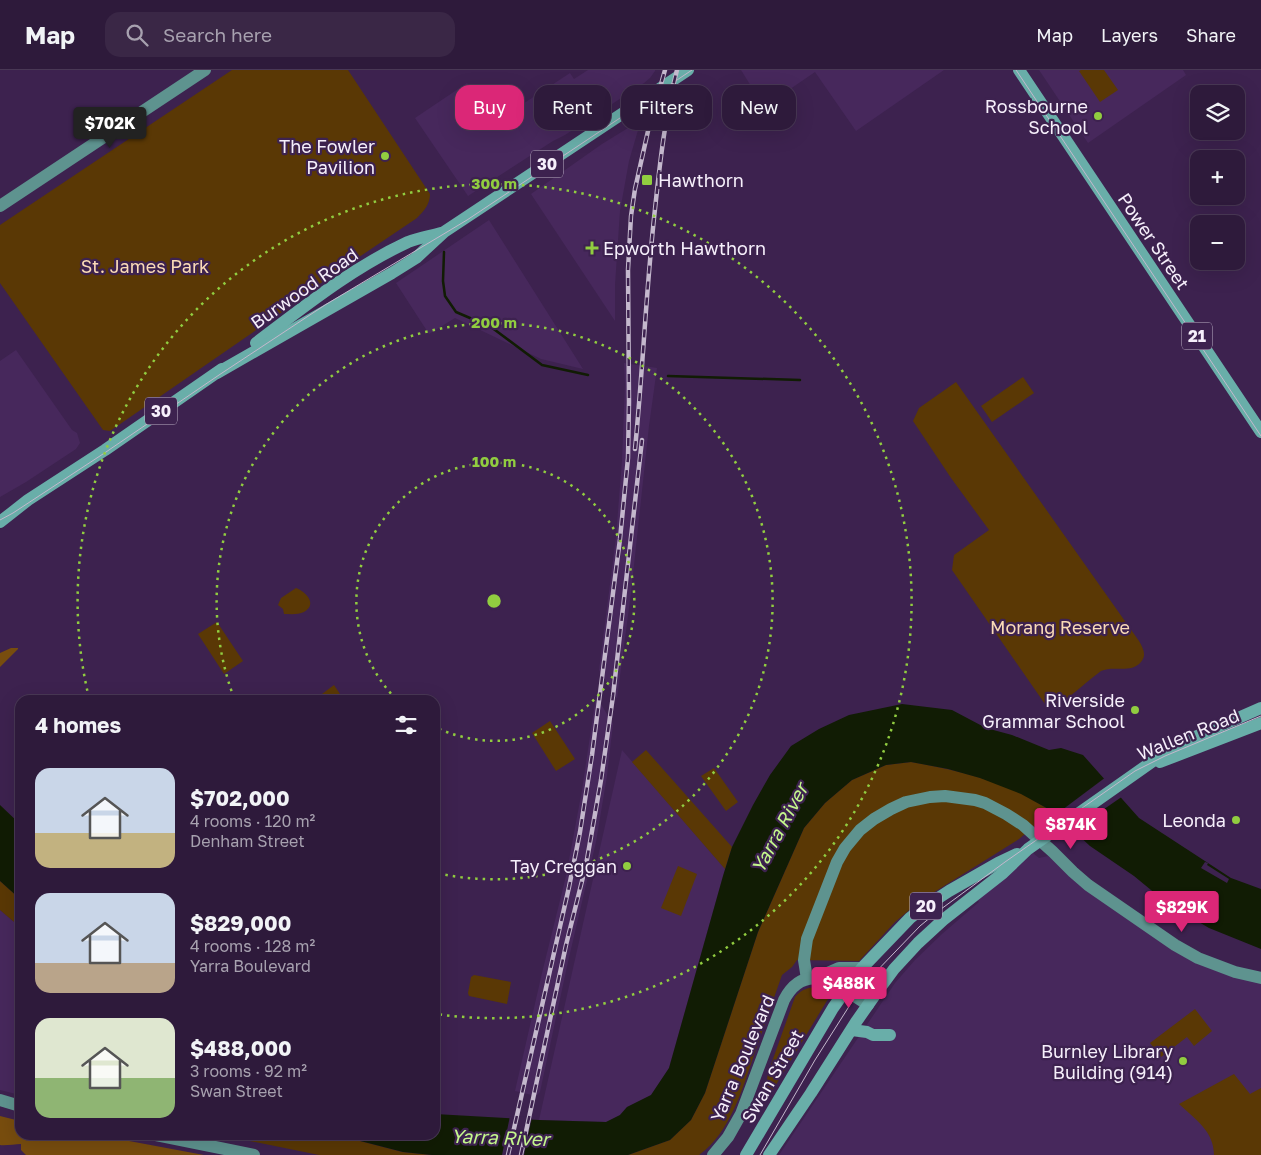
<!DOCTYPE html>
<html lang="en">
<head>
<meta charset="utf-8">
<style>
  :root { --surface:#2e1a3b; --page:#3a2746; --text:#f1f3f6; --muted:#a7a1af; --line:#493855; --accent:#db2777 }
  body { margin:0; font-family:"Golos Text",sans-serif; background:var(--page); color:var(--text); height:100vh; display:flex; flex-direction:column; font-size:19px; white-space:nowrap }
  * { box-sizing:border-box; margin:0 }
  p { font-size:16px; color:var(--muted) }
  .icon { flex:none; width:28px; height:28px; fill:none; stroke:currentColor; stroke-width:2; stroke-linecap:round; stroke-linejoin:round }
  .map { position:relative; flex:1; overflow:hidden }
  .drawer { position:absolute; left:15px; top:625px; width:425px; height:445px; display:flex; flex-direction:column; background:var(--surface); border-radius:15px; box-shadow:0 5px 20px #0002,0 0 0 1px var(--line) }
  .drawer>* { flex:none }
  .top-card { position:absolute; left:455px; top:15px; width:475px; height:45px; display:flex; gap:10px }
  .tools { position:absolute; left:1190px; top:15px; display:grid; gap:10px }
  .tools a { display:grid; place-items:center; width:55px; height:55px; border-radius:10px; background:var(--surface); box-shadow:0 5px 20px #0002,0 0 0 1px var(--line); font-size:25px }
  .price { position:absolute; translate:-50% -42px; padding:0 11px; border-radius:5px; background:var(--accent); color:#fff; font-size:16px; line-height:32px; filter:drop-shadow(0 1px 2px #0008) }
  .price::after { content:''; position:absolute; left:50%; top:30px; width:15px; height:11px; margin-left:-8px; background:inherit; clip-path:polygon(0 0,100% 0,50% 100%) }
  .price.active { background:#222; color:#fff }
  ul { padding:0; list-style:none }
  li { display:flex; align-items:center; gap:15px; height:125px; padding:0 20px }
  li span { display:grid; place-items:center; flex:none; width:140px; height:100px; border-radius:15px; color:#555 }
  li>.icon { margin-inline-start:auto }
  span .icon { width:60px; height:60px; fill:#fffc; stroke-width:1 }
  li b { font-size:21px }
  h2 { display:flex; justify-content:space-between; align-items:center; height:60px; padding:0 20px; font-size:21px }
  .chip { padding:0 18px; border-radius:15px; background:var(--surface); box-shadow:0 5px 20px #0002,0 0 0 1px var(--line); font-size:18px; line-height:45px }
  .chip.active { background:var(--accent); color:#fff }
  header { display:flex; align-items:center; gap:30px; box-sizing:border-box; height:70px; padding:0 25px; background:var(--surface); border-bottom:1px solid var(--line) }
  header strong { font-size:24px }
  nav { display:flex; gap:28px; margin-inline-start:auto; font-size:18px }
  .search { width:350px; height:45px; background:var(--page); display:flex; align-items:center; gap:12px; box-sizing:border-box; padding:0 18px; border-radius:15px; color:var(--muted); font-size:19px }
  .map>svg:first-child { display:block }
</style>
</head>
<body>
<header>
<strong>Map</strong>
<div class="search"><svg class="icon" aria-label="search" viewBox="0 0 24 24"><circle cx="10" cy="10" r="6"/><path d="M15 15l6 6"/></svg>Search here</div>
<nav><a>Map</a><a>Layers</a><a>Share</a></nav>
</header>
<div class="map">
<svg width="1261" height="1085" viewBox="0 0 1261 1085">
  <rect width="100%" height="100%" fill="#3d224f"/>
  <g fill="#47285c">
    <path d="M588 0H655V1L650 8 644 13 565 65 553 71 468 126 415 48 467 13 494 53 570 3 574 9Z"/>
    <path d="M741 0H944L856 61 815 2 764 37Z"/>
    <path d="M1039 0H1183L1186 5 1088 73Z"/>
    <path d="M641 50 629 91 620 141 615 215V251L531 124 602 74Z"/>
    <path d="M489 150 583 299 541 289 455 248 429 264 396 213Z"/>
    <path d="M16 280 72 360 77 363 80 373 76 379 26 412 0 427V291Z"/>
    <path d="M624 293 657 298 649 356 631 523 617 629 599 600 616 467 622 390 625 314Z"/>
    <path d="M596 626 613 654 607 706 596 772 568 892 540 1022 536 1026 515 1021 542 903 566 806 582 720Z"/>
    <path d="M622 680 725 799 669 998 651 1025 627 1037 620 1045 606 1052 539 1050Z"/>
    <path d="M1028 779 1039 788 1048 786 1175 875 1261 908V1085H779L895 913 915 890 942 864 979 832 972 824Z"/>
    <path d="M0 840 20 857V1025L0 1020Z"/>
  </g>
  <g fill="#5a3805">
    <path d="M232 0H348L430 124C430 134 424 141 417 148L325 210 278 245 110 361 103 360 0 213V155Z"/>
    <path d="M1081 0H1104L1118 20 1100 32 1079 1Z"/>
    <path d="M1023 307 1034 323 992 352 981 336Z"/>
    <path d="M956 312 1139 571C1143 578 1147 585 1141 592 1131 604 1113 595 1101 601 1098 603 1095 606 1092 608 1078 619 1064 634 1047 637L952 500 954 485 989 460 951 408 913 351 919 338Z"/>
    <path d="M296 518C306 522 318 534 304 542 298 545 290 544 284 544L283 539 278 535 281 528Z"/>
    <path d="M217 552 243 591 224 604 198 564Z"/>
    <path d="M334 615 344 630H320L318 627Z"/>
    <path d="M550 651 575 689 556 701 532 663Z"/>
    <path d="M646 680 732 777 725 799 632 692Z"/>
    <path d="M911 692C949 699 988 707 1022 724 1032 729 1042 736 1052 741L1019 769 920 831 895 852 859 891 797 890 792 897 782 905C773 931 764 956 755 982 743 1017 731 1062 699 1085H628L670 1070 691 1050 705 1023 758 862 804 758 825 733 852 710 886 695Z"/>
    <path d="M714 698 738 732 726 741 701 706Z"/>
    <path d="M678 796 697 804 681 846 661 838Z"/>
    <path d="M0 811 20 829V857L0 840Z"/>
    <path d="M474 905 511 912 507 934 469 926 468 923 471 907Z"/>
    <path d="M816 917 824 919 828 929 757 1046 766 1016 768 1003 795 927C802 919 807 918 816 917Z"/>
    <path d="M1195 939 1212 961 1194 976 1187 967 1161 987 1150 973Z"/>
    <path d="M1234 1004 1250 1024 1261 1018V1085H1214C1214 1061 1195 1049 1179 1034Z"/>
    <path d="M220 1065H337L402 1082 432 1085H319Z"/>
  </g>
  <g fill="#784d0e">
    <path d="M11 578H18V579L0 597V583Z"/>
    <path d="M0 1046 20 1051V1065H97L204 1085H26L21 1080V1074C15 1074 5 1076 0 1075Z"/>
  </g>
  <g fill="#111c04">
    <path d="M902 634 952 640 986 658 1012 665 1049 680 1061 678 1083 685 1139 748 1231 808 1261 819V879L1209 858 1168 834 1134 806 1090 776 1052 741 1021 724 980 708 948 699 911 692 886 695 852 710 825 733 804 758 758 862 705 1023 691 1050 670 1070 628 1085H432L403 1082 337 1065H435V1044L539 1050 606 1052 620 1045 627 1037 651 1025 669 998 723 806 732 777 753 735 770 705 791 676 819 659 849 645Z"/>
    <path d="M0 735 20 754V829L0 811Z"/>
  </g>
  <g fill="#3d224f">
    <path d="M1106 707 1123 726 1071 762 1054 746Z"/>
    <path d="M1205 792 1208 793 1207 795 1229 809 1227 813 1201 798Z"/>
    <path d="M510 1046 532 1047 524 1085H502Z"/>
  </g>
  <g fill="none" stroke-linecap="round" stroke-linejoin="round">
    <g stroke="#111c04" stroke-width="2.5">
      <path d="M444 182 443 211 445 226 456 242 491 257 542 295 588 305"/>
      <path d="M668 306 800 310"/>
    </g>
    <g stroke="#5e938f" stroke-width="12">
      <path d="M0 136 205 0"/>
      <path d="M816 908 839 898H862"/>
      <path d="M807 909 804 890 807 869 837 792 845 778 860 760 874 749 891 739 906 732 930 727 945 726 975 730 985 733 1006 744 1023 755 1053 782 1073 802 1088 815 1175 875 1198 888 1235 902 1261 908"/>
      <path d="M0 1030 20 1036"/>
      <path d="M156 1065 254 1085"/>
      <path d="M713 1085 728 1067 741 1044 784 930C806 888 840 917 868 935"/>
    </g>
    <g stroke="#69aea9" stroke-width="12">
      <path d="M1019 0 1261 362"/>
      <path d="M256 273C305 236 352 198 408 172 418 168 430 166 441 163"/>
      <path d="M217 303 392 203 416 188 444 162 688 0"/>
      <path d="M0 452 28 430 105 380 222 299"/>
      <path d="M1160 692 1261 653"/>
      <path d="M852 960 867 962 873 965H890"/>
      <path d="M746 1085 833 938 854 908 862 898 910 848 920 840 949 821 998 793 1017 784"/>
      <path d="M769 1085 811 1023 856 952 877 922 894 899 918 873 943 850 1003 803 1028 779 1163 684 1179 674 1261 638"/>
    </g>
    <g stroke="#c4b8cd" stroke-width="1">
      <path d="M1016 0 1261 366"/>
      <path d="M0 450 13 443 106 382 219 305 325 235 467 150 692 0"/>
      <path d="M760 1085 815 990 855 927 870 908 920 856 937 842 1005 792 1135 701 1165 686 1261 646"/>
    </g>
    <g stroke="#c4b8cd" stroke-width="4.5">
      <g id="rail">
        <path d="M635 379C643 299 646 219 655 139 660 92 665 46 677 0"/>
        <path d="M508 1085 569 817 580 762 592 685 620 469 628 388 629 332 628 200 631 146 635 119 648 61 665 0"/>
        <path d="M521 1085 566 875 586 795 601 710 613 626 642 370"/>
      </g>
    </g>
    <use href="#rail" stroke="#3d224f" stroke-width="2.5" stroke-dasharray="8" stroke-linecap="butt"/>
  </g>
  <g fill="none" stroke="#91cd40" stroke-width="2.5" stroke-dasharray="2.5 5">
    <path d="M396 629A139 139 0 1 1 435 657"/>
    <path d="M234 628A278 278 0 1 1 436 803"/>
    <path d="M89 628A417 417 0 1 1 436 944"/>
  </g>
  <g fill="#91cd40" stroke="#3d224f" stroke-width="2">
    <circle cx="1098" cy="46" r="5"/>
    <circle cx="385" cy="86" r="5"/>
    <rect x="641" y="104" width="12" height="12" rx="2.5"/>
    <path d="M589.5 170.5h5v5h5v5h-5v5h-5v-5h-5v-5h5z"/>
    <circle cx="1135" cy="640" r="5"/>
    <circle cx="1236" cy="750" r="5"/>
    <circle cx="627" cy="796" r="5"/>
    <circle cx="1183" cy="991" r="5"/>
  </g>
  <g text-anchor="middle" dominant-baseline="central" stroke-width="4.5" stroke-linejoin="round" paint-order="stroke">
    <g fill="#3d224f" stroke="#beb2c7" stroke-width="1">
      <rect x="531" y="80.5" width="32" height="27" rx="4"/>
      <rect x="1182" y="252.5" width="30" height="27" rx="4"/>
      <rect x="145" y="327.5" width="32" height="27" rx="4"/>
      <rect x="910" y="822.5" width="32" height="27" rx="4"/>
    </g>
    <g font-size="16" font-weight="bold" fill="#f6effb">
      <text x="547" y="94">30</text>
      <text x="1197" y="266">21</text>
      <text x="161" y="341">30</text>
      <text x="926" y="836">20</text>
    </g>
    <g font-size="18" fill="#f6effb" stroke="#3d224f" text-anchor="end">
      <text x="1088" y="36">Rossbourne<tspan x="1088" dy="21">School</tspan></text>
      <text x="375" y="76">The Fowler<tspan x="375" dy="21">Pavilion</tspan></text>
      <text x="658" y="110" text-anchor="start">Hawthorn</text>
      <text x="603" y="178" text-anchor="start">Epworth Hawthorn</text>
      <text x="1125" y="630">Riverside<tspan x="1125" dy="21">Grammar School</tspan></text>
      <text x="1226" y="750">Leonda</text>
      <text x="617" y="796">Tay Creggan</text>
      <text x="1173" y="981">Burnley Library<tspan x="1173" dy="21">Building (914)</tspan></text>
    </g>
    <g font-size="18" fill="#f6effb" stroke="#3d224f">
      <text transform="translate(1154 171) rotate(56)">Power Street</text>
      <text transform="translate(304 218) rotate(-35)">Burwood Road</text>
      <text transform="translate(1188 664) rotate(-22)">Wallen Road</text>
      <text transform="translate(742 988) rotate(-67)">Yarra Boulevard</text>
      <text transform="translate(772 1006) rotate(-60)">Swan Street</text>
    </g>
    <g font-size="18" fill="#fadbb7" stroke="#3d224f">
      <text x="145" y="196">St. James Park</text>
      <text x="1060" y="557">Morang Reserve</text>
    </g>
    <g font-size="19" font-style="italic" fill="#c4f78c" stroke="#3d224f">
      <text transform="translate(779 758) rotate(-62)">Yarra River</text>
      <text transform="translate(500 1067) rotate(2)">Yarra River</text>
    </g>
  </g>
  <circle cx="494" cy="531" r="8" fill="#91cd40" stroke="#3d224f" stroke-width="2.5"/>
  <g font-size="15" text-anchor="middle" font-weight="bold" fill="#91cd40" stroke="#3d224f" stroke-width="4.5" stroke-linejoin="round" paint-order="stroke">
    <text x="494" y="119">300 m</text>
    <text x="494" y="258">200 m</text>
    <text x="494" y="397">100 m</text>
  </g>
</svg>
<div class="tools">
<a><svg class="icon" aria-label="layers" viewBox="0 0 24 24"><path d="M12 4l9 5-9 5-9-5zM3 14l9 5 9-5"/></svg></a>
<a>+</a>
<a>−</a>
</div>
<b class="price active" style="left:110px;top:79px">$702K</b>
<b class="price" style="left:1071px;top:780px">$874K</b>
<b class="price" style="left:1182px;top:863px">$829K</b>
<b class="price" style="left:849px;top:939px">$488K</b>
<div class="top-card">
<a class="chip active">Buy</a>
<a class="chip">Rent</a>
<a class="chip">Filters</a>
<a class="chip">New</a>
</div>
<section class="drawer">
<h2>4 homes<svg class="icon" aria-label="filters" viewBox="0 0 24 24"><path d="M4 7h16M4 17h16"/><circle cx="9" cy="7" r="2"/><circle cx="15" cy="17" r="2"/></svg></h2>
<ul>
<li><span style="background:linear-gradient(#c9d6e8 65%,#c2b280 0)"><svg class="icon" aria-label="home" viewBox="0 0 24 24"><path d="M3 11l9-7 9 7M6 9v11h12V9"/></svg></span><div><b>$702,000</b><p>4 rooms · 120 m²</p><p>Denham Street</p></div></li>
<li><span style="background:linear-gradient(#c9d6e8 70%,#b9a48a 0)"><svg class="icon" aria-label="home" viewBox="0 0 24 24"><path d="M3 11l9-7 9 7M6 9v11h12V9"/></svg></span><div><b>$829,000</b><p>4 rooms · 128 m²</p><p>Yarra Boulevard</p></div></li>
<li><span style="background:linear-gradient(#dfe7d0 60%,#8fb573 0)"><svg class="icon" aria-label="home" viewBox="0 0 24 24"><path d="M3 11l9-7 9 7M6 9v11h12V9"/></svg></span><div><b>$488,000</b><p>3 rooms · 92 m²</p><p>Swan Street</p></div></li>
</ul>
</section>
</div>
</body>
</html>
